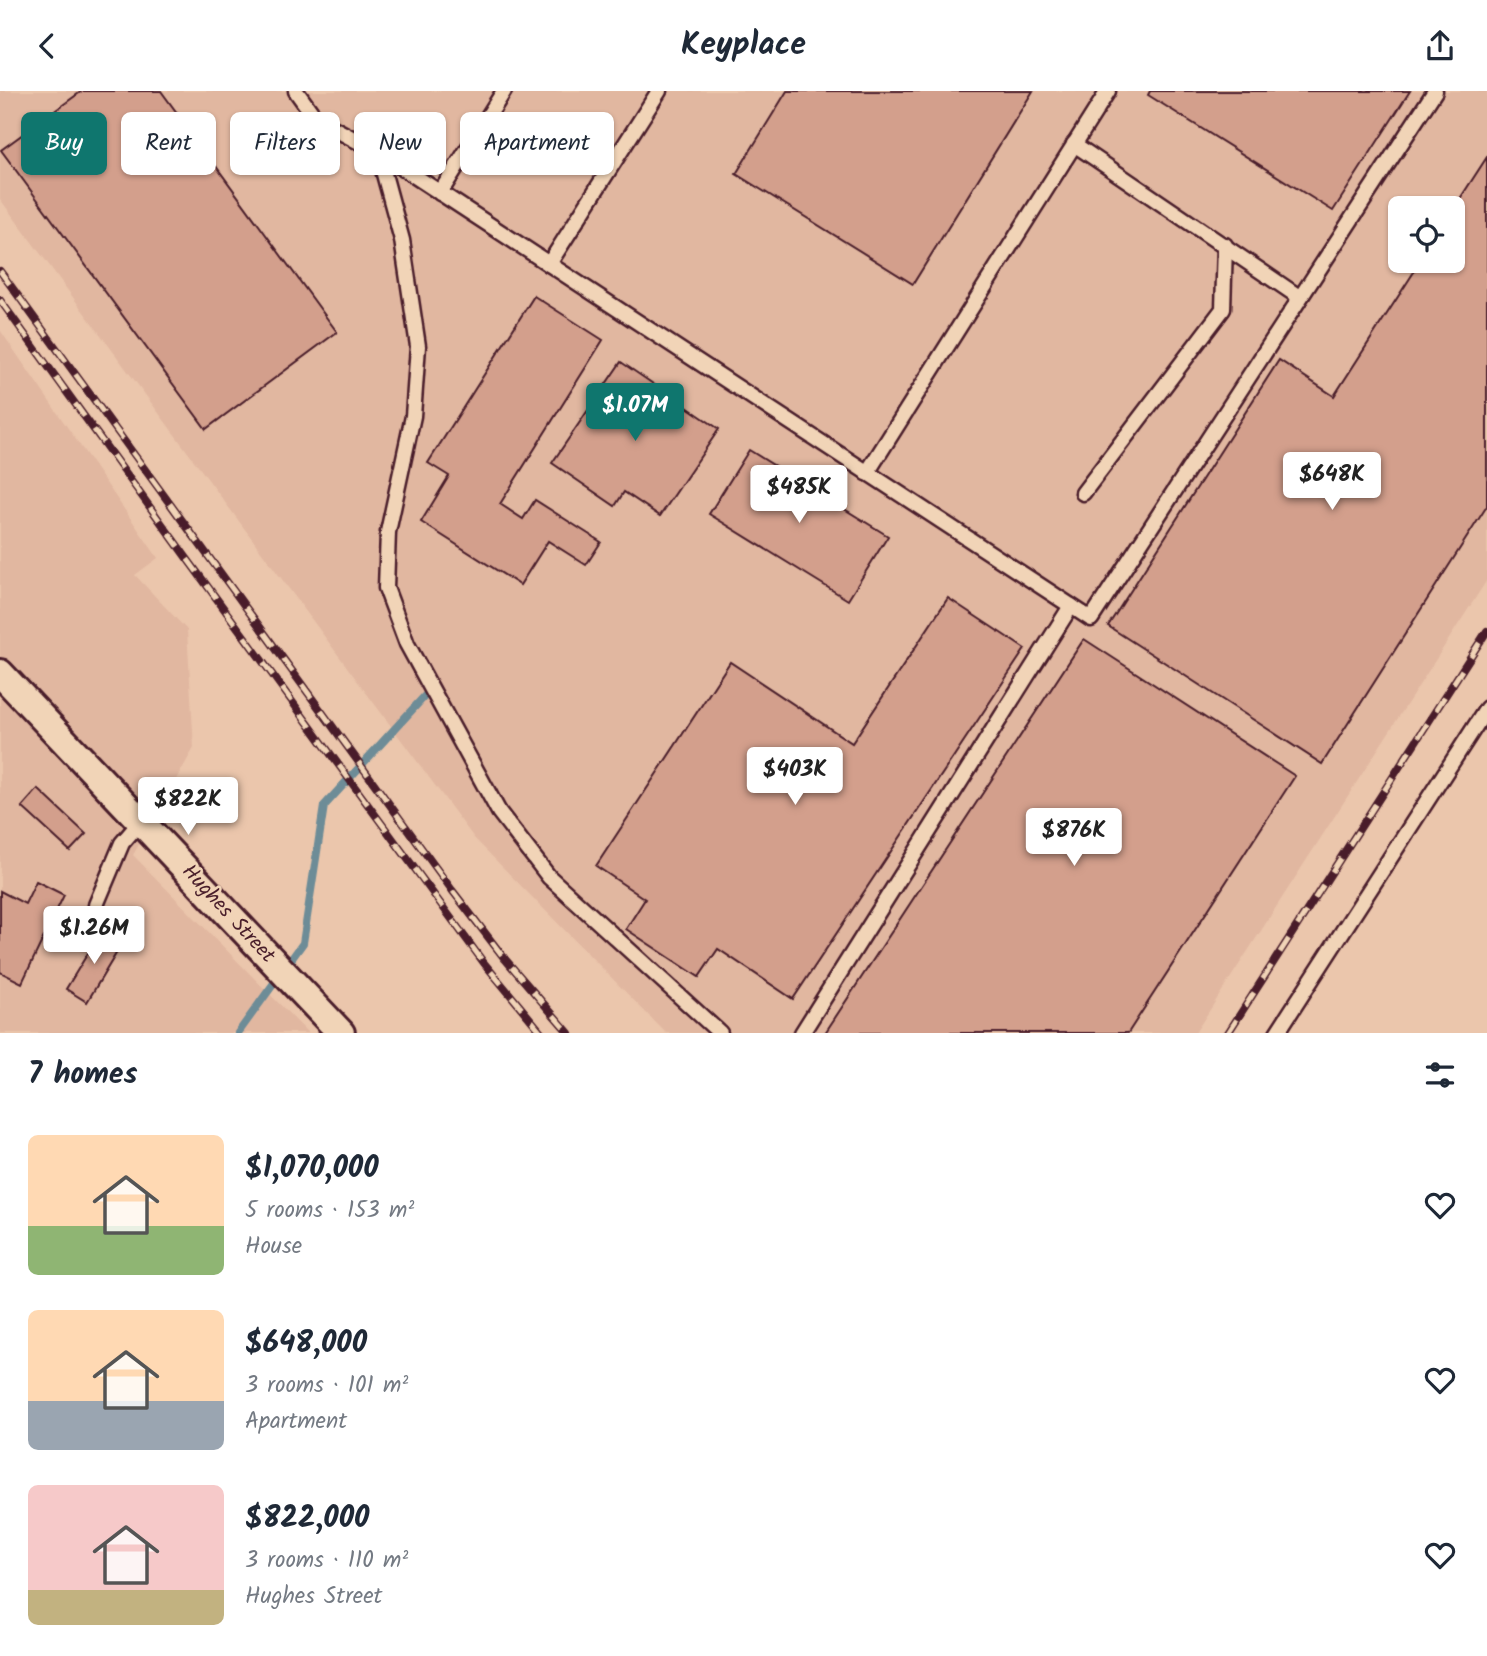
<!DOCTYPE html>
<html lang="en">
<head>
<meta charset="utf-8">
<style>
  :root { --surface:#fff; --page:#f6f6f7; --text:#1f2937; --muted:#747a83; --accent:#0f766e }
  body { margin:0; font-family:Kalam,sans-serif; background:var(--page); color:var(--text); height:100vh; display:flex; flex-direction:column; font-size:26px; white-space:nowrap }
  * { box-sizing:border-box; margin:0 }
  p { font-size:23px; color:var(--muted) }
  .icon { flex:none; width:38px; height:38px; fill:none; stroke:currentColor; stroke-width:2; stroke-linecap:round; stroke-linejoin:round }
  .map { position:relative; height:942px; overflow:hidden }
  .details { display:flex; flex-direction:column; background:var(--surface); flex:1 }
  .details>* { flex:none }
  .top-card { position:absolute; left:21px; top:21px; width:700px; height:63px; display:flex; gap:14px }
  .controls { position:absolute; left:1388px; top:105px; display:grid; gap:14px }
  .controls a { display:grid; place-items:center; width:77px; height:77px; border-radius:10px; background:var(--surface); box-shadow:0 2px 5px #0004; font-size:35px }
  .price { position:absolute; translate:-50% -60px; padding:0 16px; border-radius:7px; background:#fff; color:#222; font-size:23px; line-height:46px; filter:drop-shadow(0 2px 4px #0008) }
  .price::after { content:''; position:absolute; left:50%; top:42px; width:21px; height:16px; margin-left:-10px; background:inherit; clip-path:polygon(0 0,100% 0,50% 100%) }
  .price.on { background:var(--accent); color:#fff }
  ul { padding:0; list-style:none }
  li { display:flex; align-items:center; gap:21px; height:175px; padding:0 28px }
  li span { display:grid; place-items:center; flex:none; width:196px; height:140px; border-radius:10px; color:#555 }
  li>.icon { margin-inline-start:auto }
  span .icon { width:84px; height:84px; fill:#fffc; stroke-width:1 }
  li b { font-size:30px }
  h2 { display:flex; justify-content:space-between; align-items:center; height:84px; padding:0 28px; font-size:30px }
  .pill { padding:0 24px; border-radius:10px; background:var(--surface); box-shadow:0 2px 5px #0004; font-size:24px; line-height:63px }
  .pill.on { background:var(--accent); color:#fff }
  header { display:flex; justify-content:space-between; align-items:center; height:91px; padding:0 28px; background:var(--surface); font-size:32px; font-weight:800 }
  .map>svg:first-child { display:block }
</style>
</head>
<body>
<header><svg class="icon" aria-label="back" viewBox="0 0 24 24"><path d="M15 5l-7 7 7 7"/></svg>Keyplace<svg class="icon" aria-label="share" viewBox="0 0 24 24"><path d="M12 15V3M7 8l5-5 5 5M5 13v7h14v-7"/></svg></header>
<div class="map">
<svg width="1487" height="942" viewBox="0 0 1487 942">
  <rect width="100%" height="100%" fill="#ebc6ac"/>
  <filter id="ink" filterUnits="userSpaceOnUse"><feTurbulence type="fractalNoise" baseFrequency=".0143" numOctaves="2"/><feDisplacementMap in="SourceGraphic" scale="14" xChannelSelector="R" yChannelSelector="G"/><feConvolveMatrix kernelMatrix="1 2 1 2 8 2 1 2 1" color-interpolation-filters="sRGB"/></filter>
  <g filter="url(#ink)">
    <g fill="#e1b7a0" fill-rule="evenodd">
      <path d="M0 0H1487V489L1195 942H666L474 747 0 108ZM1400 117H1452V170H1400Z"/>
      <path d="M0 239 158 467 135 484 187 539 194 657 133 764 308 942H0Z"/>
    </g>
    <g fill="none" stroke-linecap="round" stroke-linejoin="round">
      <path stroke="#6d8c97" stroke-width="8" d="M238 942 303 852 324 715 433 596"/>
    </g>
    <g fill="#d39f8c" stroke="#4a1f2b" stroke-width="2">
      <path d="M82 0H161L337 241 206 338 1 59Z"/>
      <path d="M787 0H1033L913 193 736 83Z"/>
      <path d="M1150 0H1410L1333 120 1148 4Z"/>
      <path d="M1487 66V415L1322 673 1108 535 1279 269 1334 305 1421 170H1452V120Z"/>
      <path d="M534 205 603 249 500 413 523 428 535 409 601 451 586 474 548 450 520 494 421 431 449 385 428 372Z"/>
      <path d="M621 271 719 338 660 425 624 401 615 415 552 372Z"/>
      <path d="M749 359 888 445 848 509 709 423Z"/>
      <path d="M948 507 1025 558 793 908 718 858 699 886 626 838 645 808 596 775 730 571 852 652Z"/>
      <path d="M1084 548 1295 685 1128 942H825Z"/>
      <path d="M38 698 86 743 70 760 22 716Z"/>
      <path d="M36 790 64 804 22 892 0 881V800L25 813Z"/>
      <path d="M102 839 123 851 87 911 66 898Z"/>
    </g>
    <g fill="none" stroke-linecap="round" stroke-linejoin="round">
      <g stroke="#4a1f2b" stroke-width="19">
        <g id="service">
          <path d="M296 0 316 28 378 61 1091 528 1435 0"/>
          <path d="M1074 53 1299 206"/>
          <path d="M378 61 402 149 418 255 413 325 388 441 386 497 407 553 499 721 549 786 720 942"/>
          <path d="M440 102 504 0"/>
          <path d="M549 173 659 0"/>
          <path d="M867 382 1108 0"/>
          <path d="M1083 402 1223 218 1225 154"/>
          <path d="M96 814 122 752 141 730"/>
          <path d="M802 942 1071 515"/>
          <path d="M1277 942 1487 617"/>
        </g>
      </g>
      <g stroke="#4a1f2b" stroke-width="32">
        <path id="minor" d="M0 582 341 942"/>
      </g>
      <use href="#service" stroke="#f1d4b7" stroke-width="14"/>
      <use href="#minor" stroke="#f1d4b7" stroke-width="26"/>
      <g stroke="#4a1f2b" stroke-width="8">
        <g id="rail">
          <path d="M0 180 452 799 505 868 569 942"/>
          <path d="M0 209 186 466 484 872 542 942"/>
          <path d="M1228 942 1487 540"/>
        </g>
      </g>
      <use href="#rail" stroke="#f1d4b7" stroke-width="5" stroke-dasharray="16" stroke-linecap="butt"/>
    </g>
  </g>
  <g text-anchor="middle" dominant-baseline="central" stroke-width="5" stroke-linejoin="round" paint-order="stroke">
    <g font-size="21" fill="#4a1f2b" stroke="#f1d4b7">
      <text transform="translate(228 823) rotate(47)">Hughes Street</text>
    </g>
  </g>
</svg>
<div class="controls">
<a><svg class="icon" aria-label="locate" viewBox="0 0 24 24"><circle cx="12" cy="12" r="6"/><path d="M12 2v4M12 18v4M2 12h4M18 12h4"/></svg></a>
</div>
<b class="price on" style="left:635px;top:352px">$1.07M</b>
<b class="price" style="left:1332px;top:421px">$648K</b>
<b class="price" style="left:799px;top:434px">$485K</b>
<b class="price" style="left:795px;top:716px">$403K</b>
<b class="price" style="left:188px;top:746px">$822K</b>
<b class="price" style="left:1074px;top:777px">$876K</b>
<b class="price" style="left:94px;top:875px">$1.26M</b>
<div class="top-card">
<a class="pill on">Buy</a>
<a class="pill">Rent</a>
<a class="pill">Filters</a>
<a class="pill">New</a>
<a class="pill">Apartment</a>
</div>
</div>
<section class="details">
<h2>7 homes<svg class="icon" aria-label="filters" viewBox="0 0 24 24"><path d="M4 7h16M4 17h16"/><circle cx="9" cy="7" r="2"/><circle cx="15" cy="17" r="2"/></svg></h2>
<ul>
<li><span style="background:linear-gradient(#ffd9b3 65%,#8fb573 0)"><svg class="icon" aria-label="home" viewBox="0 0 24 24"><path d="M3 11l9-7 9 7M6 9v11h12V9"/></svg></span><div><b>$1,070,000</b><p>5 rooms · 153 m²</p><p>House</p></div><svg class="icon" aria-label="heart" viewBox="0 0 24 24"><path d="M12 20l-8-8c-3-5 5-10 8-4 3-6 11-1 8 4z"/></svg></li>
<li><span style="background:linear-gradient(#ffd9b3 65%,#9aa5b1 0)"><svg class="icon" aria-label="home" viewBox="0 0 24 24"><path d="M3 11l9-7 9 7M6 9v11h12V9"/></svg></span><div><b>$648,000</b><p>3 rooms · 101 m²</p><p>Apartment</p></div><svg class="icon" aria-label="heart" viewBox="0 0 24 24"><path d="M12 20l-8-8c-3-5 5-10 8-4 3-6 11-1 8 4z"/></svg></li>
<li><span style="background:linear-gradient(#f6c9c9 75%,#c2b280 0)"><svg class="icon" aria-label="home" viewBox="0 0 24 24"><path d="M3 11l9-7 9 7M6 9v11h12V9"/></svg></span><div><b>$822,000</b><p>3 rooms · 110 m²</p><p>Hughes Street</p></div><svg class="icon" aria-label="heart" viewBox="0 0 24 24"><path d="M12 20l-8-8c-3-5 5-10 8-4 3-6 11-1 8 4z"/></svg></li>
</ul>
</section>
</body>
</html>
